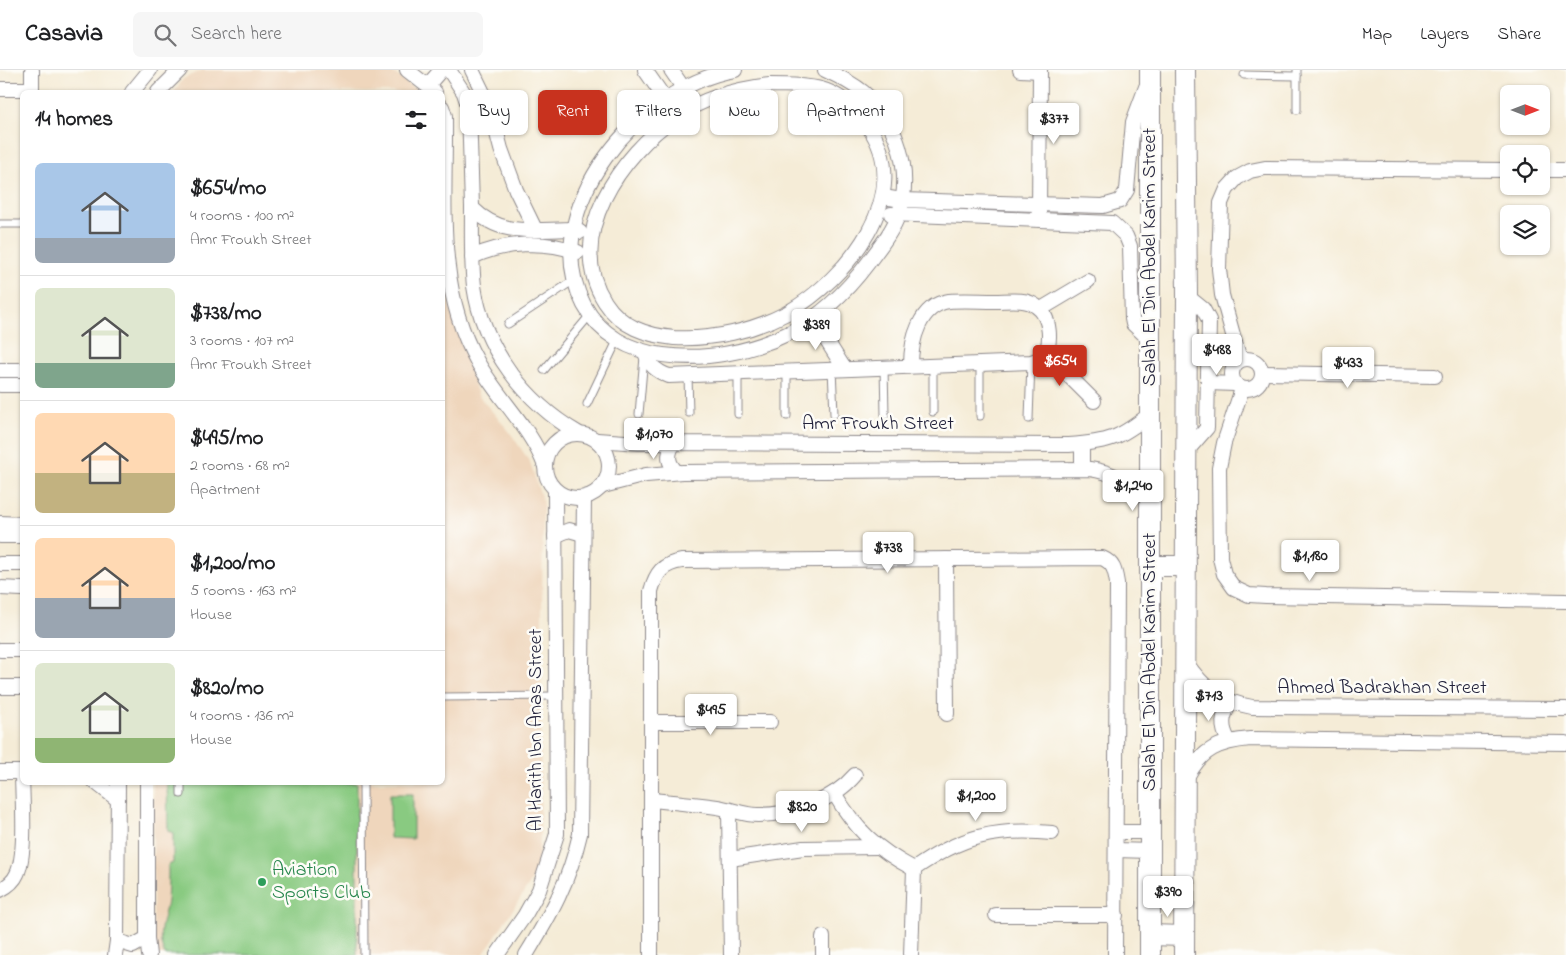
<!DOCTYPE html>
<html lang="en">
<head>
<meta charset="utf-8">
<style>
  :root { --surface:#fff; --page:#f6f6f6; --text:#202124; --muted:#757577; --line:#e0e0e0; --accent:#c8321e }
  body { margin:0; font-family:"Indie Flower",sans-serif; background:var(--page); color:var(--text); height:100vh; display:flex; flex-direction:column; font-size:19px; white-space:nowrap }
  * { box-sizing:border-box; margin:0 }
  p { font-size:16px; color:var(--muted) }
  .icon { flex:none; width:28px; height:28px; fill:none; stroke:currentColor; stroke-width:2; stroke-linecap:round; stroke-linejoin:round }
  .map { position:relative; flex:1; overflow:hidden }
  .panel { position:absolute; left:20px; top:20px; width:425px; height:695px; display:flex; flex-direction:column; background:var(--surface); border-radius:8px; box-shadow:0 1px 4px #0004 }
  .panel>* { flex:none }
  .guide { position:absolute; left:460px; top:20px; width:475px; height:45px; display:flex; gap:10px }
  .needle { width:32px; rotate:90deg }
  .buttons { position:absolute; left:1500px; top:15px; display:grid; gap:10px }
  .buttons a { display:grid; place-items:center; width:50px; height:50px; border-radius:8px; background:var(--surface); box-shadow:0 1px 4px #0004; font-size:25px }
  .price { position:absolute; translate:-50% -42px; padding:0 11px; border-radius:5px; background:#fff; color:#222; font-size:16px; line-height:32px; filter:drop-shadow(0 1px 2px #0008) }
  .price::after { content:''; position:absolute; left:50%; top:30px; width:15px; height:11px; margin-left:-8px; background:inherit; clip-path:polygon(0 0,100% 0,50% 100%) }
  .price.selected { background:var(--accent); color:#fff }
  ul { padding:0; list-style:none }
  li { display:flex; align-items:center; gap:15px; height:125px; padding:0 15px }
  li+li { border-top:1px solid var(--line) }
  li span { display:grid; place-items:center; flex:none; width:140px; height:100px; border-radius:8px; color:#555 }
  li>.icon { margin-inline-start:auto }
  span .icon { width:60px; height:60px; fill:#fffc; stroke-width:1 }
  li b { font-size:21px }
  h2 { display:flex; justify-content:space-between; align-items:center; height:60px; padding:0 15px; font-size:21px }
  .pill { padding:0 18px; border-radius:8px; background:var(--surface); box-shadow:0 1px 4px #0004; font-size:18px; line-height:45px }
  .pill.selected { background:var(--accent); color:#fff }
  header { display:flex; align-items:center; gap:30px; box-sizing:border-box; height:70px; padding:0 25px; background:var(--surface); border-bottom:1px solid var(--line) }
  header strong { font-size:24px }
  nav { display:flex; gap:28px; margin-inline-start:auto; font-size:18px }
  .search { width:350px; height:45px; background:var(--page); display:flex; align-items:center; gap:12px; box-sizing:border-box; padding:0 18px; border-radius:8px; color:var(--muted); font-size:19px }
  .map>svg:first-child { display:block }
</style>
</head>
<body>
<header>
<strong>Casavia</strong>
<div class="search"><svg class="icon" aria-label="search" viewBox="0 0 24 24"><circle cx="10" cy="10" r="6"/><path d="M15 15l6 6"/></svg>Search here</div>
<nav><a>Map</a><a>Layers</a><a>Share</a></nav>
</header>
<div class="map">
<svg width="1566" height="885" viewBox="0 0 1566 885">
  <rect width="100%" height="100%" fill="#fdfcf7"/>
  <filter id="ink" filterUnits="userSpaceOnUse"><feTurbulence type="fractalNoise" baseFrequency=".02" numOctaves="2"/><feDisplacementMap in="SourceGraphic" scale="10" xChannelSelector="R" yChannelSelector="G"/><feConvolveMatrix kernelMatrix="1 2 1 2 8 2 1 2 1" color-interpolation-filters="sRGB"/></filter>
  <filter id="wash" filterUnits="userSpaceOnUse"><feTurbulence type="fractalNoise" baseFrequency=".0096" numOctaves="4" result="noise"/><feDisplacementMap in="SourceGraphic" scale="20" xChannelSelector="R" yChannelSelector="G"/><feGaussianBlur stdDeviation="1.12" result="paint"/><feColorMatrix in="noise" values="0 0 0 0 0 0 0 0 0 0 0 0 0 0 0 0 0 1.4 0 .05"/><feComposite in="paint" operator="in"/></filter>
  <g filter="url(#wash)">
    <rect width="100%" height="100%" fill="#f5ecd7"/>
    <g fill="#efd6bc">
      <path d="M203 0H384L395 4 419 22H174L183 9Z"/>
      <path d="M443 215 478 325 509 361 530 392 543 433 540 769 536 804 483 885H153V713L442 712Z"/>
    </g>
    <g fill="#89ca81" stroke="#56765e">
      <path d="M167 713H357V885H165C155 865 164 851 167 831 168 819 168 807 168 795L173 793V763L168 761Z"/>
      <path d="M390 724H413V769L390 768Z"/>
    </g>
  </g>
  <g filter="url(#ink)">
    <g fill="none" stroke-linecap="round" stroke-linejoin="round">
      <g stroke="#8c8789" stroke-width="9">
        <g id="lane">
          <path d="M1244 5 1297 6"/>
          <path d="M1297 40V0"/>
          <path d="M0 154H22"/>
          <path d="M508 254 574 210"/>
          <path d="M980 293V346"/>
          <path d="M933 295V342"/>
          <path d="M884 297 885 345"/>
          <path d="M832 299 834 344"/>
          <path d="M544 300 590 245"/>
          <path d="M738 303V344"/>
          <path d="M688 305 689 343"/>
          <path d="M587 334 617 271"/>
          <path d="M639 344 644 287"/>
          <path d="M787 346V301"/>
          <path d="M1029 349 1031 292"/>
          <path d="M442 627 556 626"/>
          <path d="M181 712V724"/>
          <path d="M363 712 364 885"/>
        </g>
      </g>
      <g stroke="#8c8789" stroke-width="16">
        <g id="street">
          <path d="M407 0 435 22"/>
          <path d="M449 0 464 23 469 38C470 71 471 104 472 137 472 163 471 190 474 216 483 278 525 332 578 363"/>
          <path d="M472 0 490 37 501 79 516 120 535 159"/>
          <path d="M645 0 670 36"/>
          <path d="M671 0 695 35"/>
          <path d="M735 0C641 15 534 140 584 235 600 265 630 281 663 285 705 291 751 282 789 263 820 247 847 221 868 193 879 178 893 161 899 143 913 101 897 50 863 22 852 13 838 6 825 0"/>
          <path d="M1020 0 1040 1"/>
          <path d="M428 15 441 0"/>
          <path d="M770 15C787 15 805 15 821 19 841 24 857 41 868 56 917 125 846 209 787 243 753 261 712 270 674 268 646 265 621 257 605 232 563 166 621 84 677 46 705 27 737 19 770 15Z"/>
          <path d="M0 19H32"/>
          <path d="M32 22V0"/>
          <path d="M132 22 150 0"/>
          <path d="M158 22 180 0"/>
          <path d="M442 37 445 46C446 128 435 216 477 291 497 328 530 356 545 396"/>
          <path d="M1541 100H1566"/>
          <path d="M883 127 902 130 1103 136 1120 131 1127 120 1133 52 1146 17"/>
          <path d="M472 138C502 168 534 159 574 159L580 162"/>
          <path d="M891 144 1112 153 1126 166 1130 176 1132 249 1133 254 1150 270"/>
          <path d="M1039 144 1040 0"/>
          <path d="M472 187C505 172 543 170 578 182"/>
          <path d="M1041 239 1088 211"/>
          <path d="M813 249 844 298"/>
          <path d="M645 283C650 296 656 301 669 306L1031 292 1042 288C1053 275 1051 246 1036 236 1025 228 1008 231 995 231 980 231 964 230 949 231 919 235 911 271 911 295"/>
          <path d="M1046 283 1094 331"/>
          <circle cx="1247" cy="304" r="15"/>
          <path d="M1240 290 1222 225 1219 199 1221 133 1227 119 1237 108 1250 101 1265 98 1509 100"/>
          <path d="M0 300H22"/>
          <path d="M1262 303 1435 306"/>
          <path d="M1208 313 1235 314"/>
          <path d="M0 315H22"/>
          <path d="M1242 319 1224 373 1219 398 1220 488 1224 504 1234 518 1249 525 1266 526 1566 531"/>
          <circle cx="577" cy="396" r="32"/>
          <path d="M597 370 639 373 1069 375C1109 372 1119 369 1150 344"/>
          <path d="M674 373C667 384 667 393 677 402"/>
          <path d="M1082 374V399"/>
          <path d="M1186 382 1207 358 1209 250 1203 239 1187 226"/>
          <path d="M603 416 646 405 683 402 1090 399C1114 402 1131 415 1150 428"/>
          <path d="M0 453 22 454"/>
          <path d="M0 466H22"/>
          <path d="M555 466 569 460 583 464"/>
          <path d="M946 489 947 644"/>
          <path d="M0 494H22"/>
          <path d="M0 518 22 519"/>
          <path d="M0 580H22"/>
          <path d="M1185 591C1204 619 1219 631 1252 637L1566 639"/>
          <path d="M0 617H22"/>
          <path d="M652 652H770"/>
          <path d="M1229 671C1221 658 1221 646 1231 633"/>
          <path d="M0 702H22"/>
          <path d="M1187 707C1202 679 1219 672 1250 669L1566 673"/>
          <path d="M95 712 118 730"/>
          <path d="M147 712V868L149 885"/>
          <path d="M834 723C856 760 876 779 914 799"/>
          <path d="M652 730C673 732 695 734 717 737 731 739 744 745 758 745 792 745 833 731 855 705"/>
          <path d="M729 740 731 885"/>
          <path d="M1116 762H1150"/>
          <path d="M1116 780 1150 781"/>
          <path d="M730 789 803 778 877 777"/>
          <path d="M914 799C960 767 996 757 1052 763"/>
          <path d="M0 820C6 817 14 811 17 804 27 783 22 727 22 702"/>
          <path d="M996 845H1116"/>
          <path d="M823 867V885"/>
          <path d="M117 871 133 876 147 868"/>
          <path d="M115 885 117 871 118 712"/>
          <path d="M497 885 525 845 539 820 557 764 555 420"/>
          <path d="M526 885C551 844 569 812 580 764L584 428"/>
          <path d="M651 885V521C656 503 662 494 682 491L1102 488C1114 493 1115 501 1117 513L1115 885"/>
          <path d="M911 885 914 799"/>
        </g>
      </g>
      <g stroke="#8c8789" stroke-width="22">
        <g id="secondary">
          <path d="M1150 496H1186"/>
          <path d="M1150 865 1184 866"/>
          <path d="M1150 885V0"/>
          <path d="M1184 885 1187 226 1185 0"/>
        </g>
      </g>
      <use href="#lane" stroke="#fff" stroke-width="7"/>
      <use href="#street" stroke="#fff" stroke-width="14"/>
      <use href="#secondary" stroke="#fff" stroke-width="20"/>
    </g>
  </g>
  <circle fill="#2e9e5b" stroke="#fdfcf7" stroke-width="2" cx="262" cy="812" r="5"/>
  <g text-anchor="middle" dominant-baseline="central" stroke-width="5" stroke-linejoin="round" paint-order="stroke">
    <g font-size="20" fill="#22223b" stroke="#fdfcf7">
      <text transform="translate(1150 187) rotate(-90)">Salah El Din Abdel Karim Street</text>
      <text x="878" y="354">Amr Froukh Street</text>
      <text transform="translate(1150 592) rotate(-90)">Salah El Din Abdel Karim Street</text>
      <text x="1382" y="618">Ahmed Badrakhan Street</text>
      <text transform="translate(536 660) rotate(-90)">Al Harith Ibn Anas Street</text>
    </g>
    <g font-size="20" fill="#27864d" stroke="#fdfcf7" text-anchor="start">
      <text x="272" y="800">Aviation<tspan x="272" dy="23">Sports Club</tspan></text>
    </g>
  </g>
</svg>
<div class="buttons">
<a><svg class="needle" viewBox="-14 -14 28 28"><path d="M0-13l5 13h-10z" fill="#e53935"/><path d="M0 13l5-13h-10z" fill="#757577"/></svg></a>
<a><svg class="icon" aria-label="locate" viewBox="0 0 24 24"><circle cx="12" cy="12" r="6"/><path d="M12 2v4M12 18v4M2 12h4M18 12h4"/></svg></a>
<a><svg class="icon" aria-label="layers" viewBox="0 0 24 24"><path d="M12 4l9 5-9 5-9-5zM3 14l9 5 9-5"/></svg></a>
</div>
<b class="price" style="left:1054px;top:75px">$377</b>
<b class="price" style="left:816px;top:281px">$389</b>
<b class="price" style="left:1217px;top:306px">$488</b>
<b class="price selected" style="left:1060px;top:317px">$654</b>
<b class="price" style="left:1348px;top:319px">$433</b>
<b class="price" style="left:654px;top:390px">$1,070</b>
<b class="price" style="left:1133px;top:442px">$1,240</b>
<b class="price" style="left:888px;top:504px">$738</b>
<b class="price" style="left:1310px;top:512px">$1,180</b>
<b class="price" style="left:1209px;top:652px">$713</b>
<b class="price" style="left:711px;top:666px">$495</b>
<b class="price" style="left:976px;top:752px">$1,200</b>
<b class="price" style="left:802px;top:763px">$820</b>
<b class="price" style="left:1168px;top:848px">$390</b>
<div class="guide">
<a class="pill">Buy</a>
<a class="pill selected">Rent</a>
<a class="pill">Filters</a>
<a class="pill">New</a>
<a class="pill">Apartment</a>
</div>
<section class="panel">
<h2>14 homes<svg class="icon" aria-label="filters" viewBox="0 0 24 24"><path d="M4 7h16M4 17h16"/><circle cx="9" cy="7" r="2"/><circle cx="15" cy="17" r="2"/></svg></h2>
<ul>
<li><span style="background:linear-gradient(#a9c7e8 75%,#9aa5b1 0)"><svg class="icon" aria-label="home" viewBox="0 0 24 24"><path d="M3 11l9-7 9 7M6 9v11h12V9"/></svg></span><div><b>$654/mo</b><p>4 rooms · 100 m²</p><p>Amr Froukh Street</p></div></li>
<li><span style="background:linear-gradient(#dfe7d0 75%,#7fa58c 0)"><svg class="icon" aria-label="home" viewBox="0 0 24 24"><path d="M3 11l9-7 9 7M6 9v11h12V9"/></svg></span><div><b>$738/mo</b><p>3 rooms · 107 m²</p><p>Amr Froukh Street</p></div></li>
<li><span style="background:linear-gradient(#ffd9b3 60%,#c2b280 0)"><svg class="icon" aria-label="home" viewBox="0 0 24 24"><path d="M3 11l9-7 9 7M6 9v11h12V9"/></svg></span><div><b>$495/mo</b><p>2 rooms · 68 m²</p><p>Apartment</p></div></li>
<li><span style="background:linear-gradient(#ffd9b3 60%,#9aa5b1 0)"><svg class="icon" aria-label="home" viewBox="0 0 24 24"><path d="M3 11l9-7 9 7M6 9v11h12V9"/></svg></span><div><b>$1,200/mo</b><p>5 rooms · 163 m²</p><p>House</p></div></li>
<li><span style="background:linear-gradient(#dfe7d0 75%,#8fb573 0)"><svg class="icon" aria-label="home" viewBox="0 0 24 24"><path d="M3 11l9-7 9 7M6 9v11h12V9"/></svg></span><div><b>$820/mo</b><p>4 rooms · 136 m²</p><p>House</p></div></li>
</ul>
</section>
</div>
</body>
</html>
